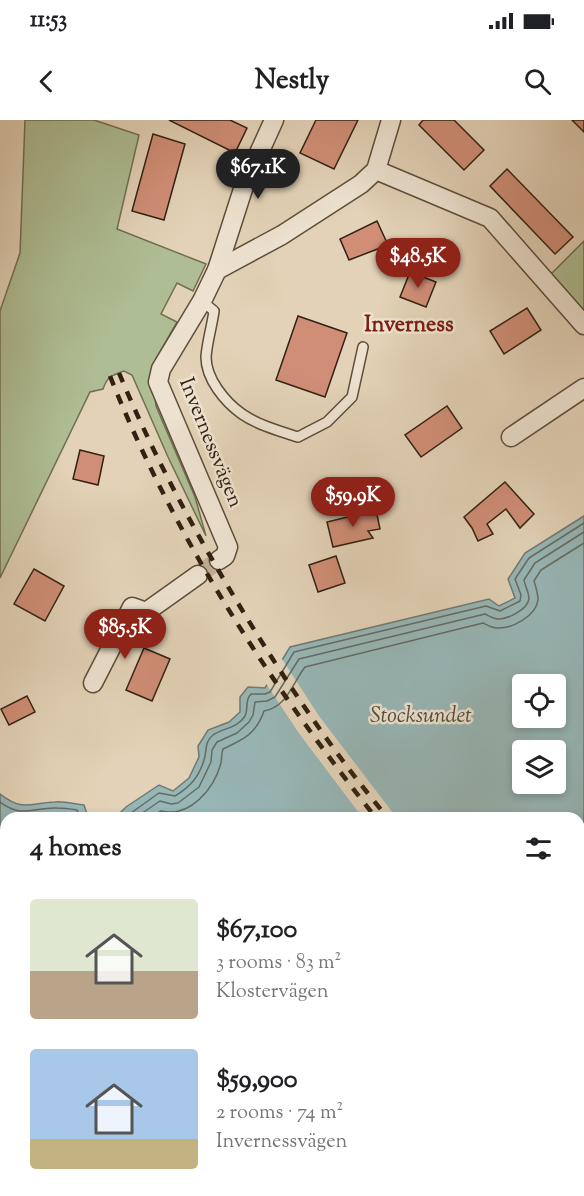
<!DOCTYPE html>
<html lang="en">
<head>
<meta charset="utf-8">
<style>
  :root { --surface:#fff; --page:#f2f2f2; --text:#202124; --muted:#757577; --accent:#8f2418 }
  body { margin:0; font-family:"Sorts Mill Goudy",serif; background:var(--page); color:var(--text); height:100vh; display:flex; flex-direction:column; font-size:22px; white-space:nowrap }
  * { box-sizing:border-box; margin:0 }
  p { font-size:20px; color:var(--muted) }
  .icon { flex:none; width:33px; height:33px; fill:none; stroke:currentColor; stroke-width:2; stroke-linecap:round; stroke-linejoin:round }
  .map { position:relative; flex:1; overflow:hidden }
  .drawer { position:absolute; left:0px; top:692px; width:585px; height:386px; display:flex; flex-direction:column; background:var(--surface); border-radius:18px 18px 0 0; box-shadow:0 3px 9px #0003 }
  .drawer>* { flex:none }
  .tools { position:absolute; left:512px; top:554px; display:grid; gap:12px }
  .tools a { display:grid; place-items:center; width:54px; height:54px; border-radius:6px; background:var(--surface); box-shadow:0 3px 9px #0003; font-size:30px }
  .price { position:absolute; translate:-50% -51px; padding:0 14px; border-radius:21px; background:var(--accent); color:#fff; font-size:20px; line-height:39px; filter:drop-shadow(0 2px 3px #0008) }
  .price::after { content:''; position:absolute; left:50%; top:36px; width:18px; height:14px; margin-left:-9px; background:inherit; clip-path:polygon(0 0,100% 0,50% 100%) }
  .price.on { background:#222; color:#fff }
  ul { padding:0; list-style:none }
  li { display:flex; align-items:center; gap:18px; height:150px; padding:0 30px }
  li span { display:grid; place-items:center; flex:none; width:168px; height:120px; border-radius:6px; color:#555 }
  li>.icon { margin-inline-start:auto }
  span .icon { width:72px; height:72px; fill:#fffc; stroke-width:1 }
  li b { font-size:26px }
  h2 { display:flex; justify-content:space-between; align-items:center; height:72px; padding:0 30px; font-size:26px }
  .status { display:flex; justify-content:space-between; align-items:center; height:42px; padding:0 30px; background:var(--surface); direction:ltr }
  .status svg { height:16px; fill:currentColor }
  header { display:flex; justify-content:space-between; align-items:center; height:78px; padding:0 30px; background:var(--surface); font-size:27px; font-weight:800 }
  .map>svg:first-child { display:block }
</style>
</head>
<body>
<div class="status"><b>11:53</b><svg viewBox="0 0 49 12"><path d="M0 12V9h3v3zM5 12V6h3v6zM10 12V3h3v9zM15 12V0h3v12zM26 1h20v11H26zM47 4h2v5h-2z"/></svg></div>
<header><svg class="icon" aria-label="back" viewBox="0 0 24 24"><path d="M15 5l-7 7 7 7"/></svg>Nestly<svg class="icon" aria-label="search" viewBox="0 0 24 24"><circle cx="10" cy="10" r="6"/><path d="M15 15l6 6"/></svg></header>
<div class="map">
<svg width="584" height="1076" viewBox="0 0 584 1076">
  <rect width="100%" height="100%" fill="#e3d2b7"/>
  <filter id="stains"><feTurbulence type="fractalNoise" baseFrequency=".00333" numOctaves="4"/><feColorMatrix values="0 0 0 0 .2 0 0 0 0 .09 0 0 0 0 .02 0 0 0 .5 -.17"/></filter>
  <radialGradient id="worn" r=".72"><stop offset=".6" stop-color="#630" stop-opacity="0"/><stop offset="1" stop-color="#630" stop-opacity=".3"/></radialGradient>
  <g fill="#aebd93" stroke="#706f52" stroke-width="1.5">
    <path d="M25 0H94L139 15 117 109 206 144 193 171 177 163 161 194 177 202 152 246 156 286 195 377 206 416 168 337 132 255 124 251C112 255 107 257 103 269L90 272 0 458V191L20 133Z"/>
    <path d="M584 121V197L551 154Z"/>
    <path d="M584 813V880L579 876V816Z"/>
    <path d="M579 915 584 918V1014L579 1011Z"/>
    <path d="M15 1071H380V1076H4Z"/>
    <path d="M430 1071H540L548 1076H436Z"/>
  </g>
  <path fill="#97b6b6" stroke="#6f7a74" stroke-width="1.5" fill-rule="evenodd" d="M584 396V749L579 759V698H6V1071H15L0 1076V674C24 692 28 683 55 682 64 681 74 684 84 685L88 697 117 696 126 687 159 665 173 671 189 658 199 637 198 626 208 610 229 602 240 592V577L248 567 265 568 290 527 489 479 499 486 515 478 508 459 525 433ZM522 564H555V597H522ZM522 630H555V663H522Z"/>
  <path fill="#e3d2b7" d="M280 536 319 596 396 697H362L298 612 265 562Z"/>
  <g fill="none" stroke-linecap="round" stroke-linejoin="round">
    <g stroke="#646c64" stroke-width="1.5">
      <path d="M0 682C23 699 33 687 57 688 64 688 71 689 77 690L81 698"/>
      <path d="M124 698 159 673 175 676C190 667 199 657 204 640 207 632 204 622 213 615 223 608 238 608 245 596 249 588 244 581 251 574H265L270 572 294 532 486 486 500 491 520 481 521 475 515 459 529 438 584 403"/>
      <path d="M135 698 160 681 171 684 178 683 199 667 211 642 212 630 217 622 237 613 249 602 253 595 255 582 267 581 275 577 299 539 485 494C489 496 493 499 498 499 508 499 527 490 529 479 529 472 525 466 524 460L535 443 584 412"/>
      <path d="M150 698 161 691C190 698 214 669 221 643 222 638 221 634 223 629 244 619 256 614 264 591 287 587 292 564 305 547L483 503C487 505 492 508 497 508 512 509 536 496 538 480 538 473 536 467 534 461L541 450 584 423"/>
    </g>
  </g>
  <g fill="#d08e77" stroke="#322112" stroke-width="1.5">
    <path d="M169 0H230L247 8 235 33Z"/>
    <path d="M316 0H358L334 49 300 33Z"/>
    <path d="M423 0H454L484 30 464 50 419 5Z"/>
    <path d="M572 0H584V12Z"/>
    <path d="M153 14 185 24 164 100 132 91Z"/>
    <path d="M507 49 573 117 555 134 490 66Z"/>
    <path d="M377 101 388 125 349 140 340 119Z"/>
    <path d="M410 152 436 162 426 187 400 177Z"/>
    <path d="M527 188 541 210 504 234 490 211Z"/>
    <path d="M298 196 347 213 325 277 276 260Z"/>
    <path d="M447 286 462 308 421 337 405 315Z"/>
    <path d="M80 330 104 336 98 365 73 359Z"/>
    <path d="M505 362 534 394 520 408 506 389 487 404 493 414 478 421 472 408 464 397Z"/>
    <path d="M376 390 380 409 368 411 373 418 333 427 327 402Z"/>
    <path d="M336 436 345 463 318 472 309 445Z"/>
    <path d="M34 449 64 466 45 501 14 484Z"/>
    <path d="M144 528 170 539 152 581 126 570Z"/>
    <path d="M27 576 35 592 9 605 1 589Z"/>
    <path d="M579 1015 584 1019V1066L577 1076H553L545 1071H579Z"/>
  </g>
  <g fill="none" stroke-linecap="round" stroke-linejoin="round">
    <path stroke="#c0af96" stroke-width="18" stroke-dasharray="18 9" stroke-linecap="butt" d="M198 455 219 440"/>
    <g stroke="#5e4d3b" stroke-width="12">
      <path id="service" d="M202 181 214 191C212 206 207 222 206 237 206 259 225 282 242 294 258 305 279 311 298 317L327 302 352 277 363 227"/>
    </g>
    <g stroke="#5e4d3b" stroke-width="21">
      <g id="minor">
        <path d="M376 50 490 98 584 205"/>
        <path d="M217 150 244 66 274 0"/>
        <path d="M511 317 584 268"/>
        <path d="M219 440 225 436 228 427 158 262 161 249 202 181 217 150 282 115 361 64 376 50 391 0"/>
        <path d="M93 563 132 487 146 492 198 455"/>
      </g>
    </g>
    <use href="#service" stroke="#ede2d0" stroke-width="9"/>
    <use href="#minor" stroke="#ede2d0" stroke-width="18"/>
    <g stroke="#322112" stroke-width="4.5" stroke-dasharray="10 10" stroke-linecap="butt">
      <path d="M119 253C152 332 192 407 236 480 282 556 331 630 388 698"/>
      <path d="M110 256C174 417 269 563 376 698"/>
      <path d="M579 886 584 890"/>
      <path d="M579 902 584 905"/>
    </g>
  </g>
  <g text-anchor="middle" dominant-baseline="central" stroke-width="5" stroke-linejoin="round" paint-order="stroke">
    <g font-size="21" fill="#322112" stroke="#ede2d0">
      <text transform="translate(210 323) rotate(68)">Invernessvägen</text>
    </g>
    <g font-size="22" font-weight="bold" fill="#7a1f14" stroke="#ede2d0">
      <text x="409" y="206">Inverness</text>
    </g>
    <g font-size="22" font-style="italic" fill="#504e43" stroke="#ede2d0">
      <text x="421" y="597">Stocksundet</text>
    </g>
  </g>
  <rect width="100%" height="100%" filter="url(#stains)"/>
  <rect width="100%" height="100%" fill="url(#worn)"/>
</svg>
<div class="tools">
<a><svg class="icon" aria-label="locate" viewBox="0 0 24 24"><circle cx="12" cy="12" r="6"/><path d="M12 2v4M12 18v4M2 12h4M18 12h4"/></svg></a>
<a><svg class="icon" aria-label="layers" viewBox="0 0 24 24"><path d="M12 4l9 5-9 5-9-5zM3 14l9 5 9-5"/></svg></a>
</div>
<b class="price on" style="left:258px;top:80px">$67.1K</b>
<b class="price" style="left:418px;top:169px">$48.5K</b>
<b class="price" style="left:353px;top:408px">$59.9K</b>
<b class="price" style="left:125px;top:540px">$85.5K</b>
<section class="drawer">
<h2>4 homes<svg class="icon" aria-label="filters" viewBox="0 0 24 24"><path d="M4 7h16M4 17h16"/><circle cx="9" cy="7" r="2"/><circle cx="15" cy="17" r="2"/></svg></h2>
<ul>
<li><span style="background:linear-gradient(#dfe7d0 60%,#b9a48a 0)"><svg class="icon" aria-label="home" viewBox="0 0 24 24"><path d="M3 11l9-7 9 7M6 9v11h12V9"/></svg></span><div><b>$67,100</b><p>3 rooms · 83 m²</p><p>Klostervägen</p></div></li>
<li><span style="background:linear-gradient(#a9c7e8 75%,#c2b280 0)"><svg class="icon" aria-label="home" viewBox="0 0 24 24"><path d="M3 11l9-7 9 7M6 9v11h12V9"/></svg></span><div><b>$59,900</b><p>2 rooms · 74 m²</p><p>Invernessvägen</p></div></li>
</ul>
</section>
</div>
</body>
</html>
